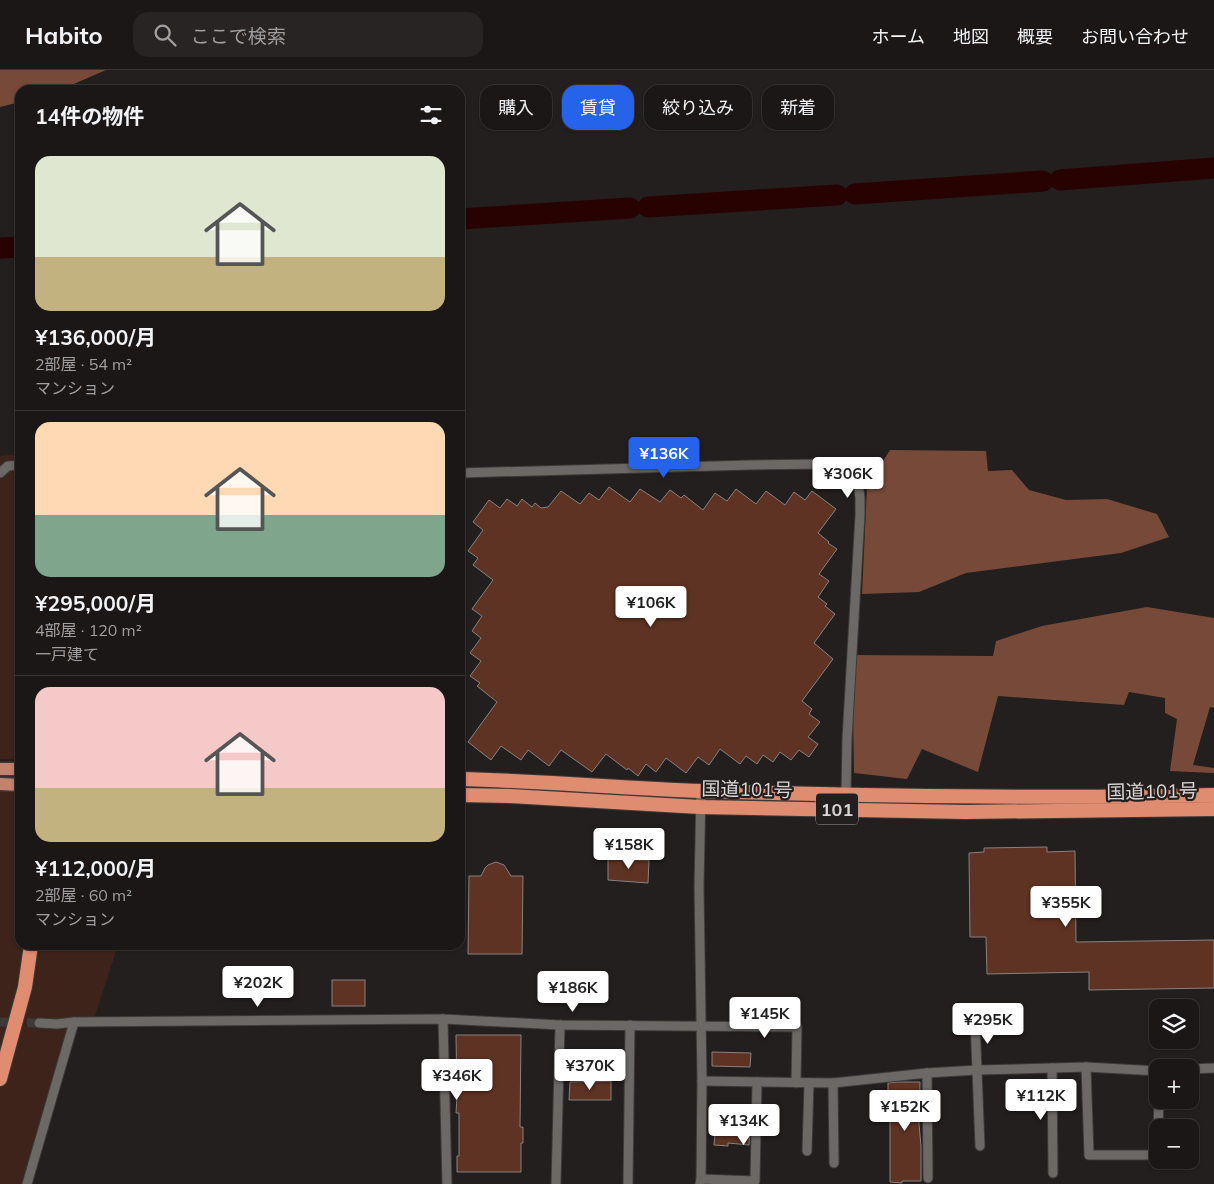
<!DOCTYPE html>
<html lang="ja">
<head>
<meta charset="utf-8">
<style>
  :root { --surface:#1a1716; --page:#272423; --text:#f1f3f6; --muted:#9f9fa1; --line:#383635; --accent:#2563eb }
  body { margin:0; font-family:Mulish,"Noto Sans JP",sans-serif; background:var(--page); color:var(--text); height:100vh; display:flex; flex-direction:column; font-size:19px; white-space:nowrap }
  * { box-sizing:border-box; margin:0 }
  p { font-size:16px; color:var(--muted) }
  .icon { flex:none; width:28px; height:28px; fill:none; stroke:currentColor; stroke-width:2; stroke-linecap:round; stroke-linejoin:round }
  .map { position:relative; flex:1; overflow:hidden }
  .side { position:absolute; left:15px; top:15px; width:450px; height:865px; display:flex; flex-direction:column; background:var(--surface); border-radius:15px; box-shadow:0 1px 4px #0004,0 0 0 1px var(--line) }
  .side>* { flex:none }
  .banner { position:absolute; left:480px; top:15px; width:475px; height:45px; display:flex; gap:10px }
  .fabs { position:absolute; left:1149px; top:929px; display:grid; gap:10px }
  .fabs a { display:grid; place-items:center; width:50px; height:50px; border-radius:10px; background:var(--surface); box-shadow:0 1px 4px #0004,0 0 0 1px var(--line); font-size:25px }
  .price { position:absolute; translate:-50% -42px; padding:0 11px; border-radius:5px; background:#fff; color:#222; font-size:16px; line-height:32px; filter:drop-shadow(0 1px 2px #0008) }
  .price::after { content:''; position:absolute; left:50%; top:30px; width:15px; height:11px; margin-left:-8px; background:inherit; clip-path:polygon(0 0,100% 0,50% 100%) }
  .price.on { background:var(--accent); color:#fff }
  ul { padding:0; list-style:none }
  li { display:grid; align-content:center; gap:10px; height:265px; padding:0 20px }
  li+li { border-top:1px solid var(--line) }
  li span { display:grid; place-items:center; height:155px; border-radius:15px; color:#555 }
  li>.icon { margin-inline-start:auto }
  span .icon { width:90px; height:90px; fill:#fffc; stroke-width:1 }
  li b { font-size:21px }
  h2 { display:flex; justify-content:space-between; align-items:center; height:60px; padding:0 20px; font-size:21px }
  .tag { padding:0 18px; border-radius:15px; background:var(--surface); box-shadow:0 1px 4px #0004,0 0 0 1px var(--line); font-size:18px; line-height:45px }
  .tag.on { background:var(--accent); color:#fff }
  header { display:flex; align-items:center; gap:30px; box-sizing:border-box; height:70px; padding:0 25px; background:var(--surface); border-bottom:1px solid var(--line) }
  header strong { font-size:24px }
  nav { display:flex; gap:28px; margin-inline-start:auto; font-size:18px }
  .search { width:350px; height:45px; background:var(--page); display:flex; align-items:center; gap:12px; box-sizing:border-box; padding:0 18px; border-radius:15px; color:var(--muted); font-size:19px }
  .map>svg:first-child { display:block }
</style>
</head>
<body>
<header>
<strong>Habito</strong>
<div class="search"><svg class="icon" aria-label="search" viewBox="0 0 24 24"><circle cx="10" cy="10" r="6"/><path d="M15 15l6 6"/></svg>ここで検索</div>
<nav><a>ホーム</a><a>地図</a><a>概要</a><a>お問い合わせ</a></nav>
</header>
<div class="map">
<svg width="1214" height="1114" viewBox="0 0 1214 1114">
  <rect width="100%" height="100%" fill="#231f1e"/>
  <g fill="#3d231a">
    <path d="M20 384V689H0V386Z"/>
    <path d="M0 721H20V875H118L94 949 74 953 26 1114H0Z"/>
  </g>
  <g fill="#774939">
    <path d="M0 0H106L60 20H20V32L0 37Z"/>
    <path d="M890 380 986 381 988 401 1012 400 1029 420 1066 430 1107 429 1157 444 1169 467 1121 483 966 503 919 522 862 524 867 417Z"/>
    <path d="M1147 537 1214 548V638L1210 637 1193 695 1214 698V703H1212L1170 701 1177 649 1165 643V628L1129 622 1124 635 998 626 978 702 922 679 907 709 854 703 852 585 993 586 996 571 1042 556Z"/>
  </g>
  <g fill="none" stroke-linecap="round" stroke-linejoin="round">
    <g stroke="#280200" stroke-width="21">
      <path d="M1060 110 1214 98"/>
      <path d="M855 124 1043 111"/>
      <path d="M648 137 837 125"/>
      <path d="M460 149 630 138"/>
      <path d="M0 178 20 177"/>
    </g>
  </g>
  <g fill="#5e3323" stroke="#878281">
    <path d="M609 417 630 432 640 419 660 432 670 420 681 428 684 425 703 440 715 423 727 431 736 419 756 434 766 421 785 435 794 422 805 430 812 421 836 439 818 463 829 472 828 473 837 479 819 504 829 511 818 527 827 534 825 536 835 544 814 573 833 589 802 631 812 639 809 644 820 652 808 667 818 674 809 687 799 680 791 690 780 682 773 692 763 685 757 694 746 686 740 694 720 679 709 695 698 687 686 703 666 688 656 702 646 694 638 706 628 698 627 700 606 684 592 702 561 680 549 696 528 680 521 690 501 676 491 690 468 672 497 632 477 616 480 613 470 606 481 591 470 583 481 568 472 561 482 546 472 539 493 510 473 495 478 488 468 481 483 460 473 452 489 430 500 438 507 429 517 436 522 429 532 437 535 433 541 438 548 437 561 421 580 434 589 423 599 430Z"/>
    <path d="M1047 777V782L1075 781 1076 872 1214 870V918L1089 920V902L987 904 986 867H970L969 783 984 782V778Z"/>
    <path d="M608 789 649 790 648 813 608 810Z"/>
    <path d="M496 792 504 795 511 806H523L522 884H468L469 806H481L485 798 488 795Z"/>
    <rect x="332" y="910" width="33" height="26"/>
    <path d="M456 965H521L520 1057H523V1073H521V1102H457V1086H459V1043H456L457 1027Z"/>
    <path d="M712 982 751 983 750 997 712 996Z"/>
    <path d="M611 1011V1030H569L570 1012Z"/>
    <path d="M897 1012H920L919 1054 921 1076V1111H902V1113L890 1112V1048H888V1013Z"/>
    <path d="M716 1049 750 1053 749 1075 728 1073V1076L714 1075Z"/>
  </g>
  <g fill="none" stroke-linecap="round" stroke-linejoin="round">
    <path stroke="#3e3a39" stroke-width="9" stroke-dasharray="9 4.5" stroke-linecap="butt" d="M0 952 39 953"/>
    <g stroke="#3d3a39" stroke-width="11">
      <g id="minor">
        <path d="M0 403 8 396 20 395"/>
        <path d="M460 403 750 395 825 394 848 399 858 412 860 428V445L847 669 846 724"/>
        <path d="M443 949 447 1114"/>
        <path d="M975 951 980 1076"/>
        <path d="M39 953 57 954 74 952 443 949 560 955 797 957 796 1013"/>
        <path d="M1086 997 1089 1085H1158"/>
        <path d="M1052 998 1053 1103"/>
        <path d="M1190 999 1214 998"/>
        <path d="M927 1003 928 1108"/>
        <path d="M702 1011 833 1013 927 1003 977 1000 1052 998 1086 997 1158 1001"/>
        <path d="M833 1013 834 1093"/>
        <path d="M1158 1058 1159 1030"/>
        <path d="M807 1081 809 1013"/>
        <path d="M701 1109 755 1111 757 1012"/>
        <path d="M27 1114 74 952"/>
        <path d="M556 1114 560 955"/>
        <path d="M628 1114 630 955"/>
        <path d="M700 1114 701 1109 702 1011 699 816 701 721"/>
      </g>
    </g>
    <g stroke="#3d3a39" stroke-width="15">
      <g id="primary">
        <path d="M0 699H20"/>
        <path d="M0 714 20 715"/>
      </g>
    </g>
    <g stroke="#3d3a39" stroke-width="16">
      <g id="trunk">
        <path d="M460 709C541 711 621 718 702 721 873 726 1044 729 1214 725"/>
        <path d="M460 725 510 726 700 737 965 742 1214 739"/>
        <path d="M0 1009 25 917 31 875"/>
      </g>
    </g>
    <use href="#minor" stroke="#6c6866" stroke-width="9"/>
    <use href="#primary" stroke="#c2836d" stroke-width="12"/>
    <use href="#trunk" stroke="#df8c70" stroke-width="14"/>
  </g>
  <g text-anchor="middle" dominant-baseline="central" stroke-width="4.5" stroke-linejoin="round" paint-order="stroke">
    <rect fill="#231f1e" stroke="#a29f9e" stroke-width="1" x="816" y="723.5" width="42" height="31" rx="4"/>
    <g font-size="18" font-weight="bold" fill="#d8d6d5">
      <text x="837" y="739">101</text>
    </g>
    <g font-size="19" fill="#d8d6d5" stroke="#231f1e">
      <text transform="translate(747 719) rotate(1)">国道101号</text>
      <text transform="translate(1152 721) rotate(-1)">国道101号</text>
    </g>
  </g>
</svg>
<div class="fabs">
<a><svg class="icon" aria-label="layers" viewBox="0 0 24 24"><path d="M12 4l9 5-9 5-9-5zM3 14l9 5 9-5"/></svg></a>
<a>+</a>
<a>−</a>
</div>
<b class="price on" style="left:664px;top:409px">¥136K</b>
<b class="price" style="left:848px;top:429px">¥306K</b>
<b class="price" style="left:651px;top:558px">¥106K</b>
<b class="price" style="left:629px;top:800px">¥158K</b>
<b class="price" style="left:1066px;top:858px">¥355K</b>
<b class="price" style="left:258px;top:938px">¥202K</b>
<b class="price" style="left:573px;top:943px">¥186K</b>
<b class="price" style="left:765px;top:969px">¥145K</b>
<b class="price" style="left:988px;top:975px">¥295K</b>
<b class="price" style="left:590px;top:1021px">¥370K</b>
<b class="price" style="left:457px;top:1031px">¥346K</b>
<b class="price" style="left:1041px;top:1051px">¥112K</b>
<b class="price" style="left:905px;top:1062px">¥152K</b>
<b class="price" style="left:744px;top:1076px">¥134K</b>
<div class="banner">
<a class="tag">購入</a>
<a class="tag on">賃貸</a>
<a class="tag">絞り込み</a>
<a class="tag">新着</a>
</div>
<section class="side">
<h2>14件の物件<svg class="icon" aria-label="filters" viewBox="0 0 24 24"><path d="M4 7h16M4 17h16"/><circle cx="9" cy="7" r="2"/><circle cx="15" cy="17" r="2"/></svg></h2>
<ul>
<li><span style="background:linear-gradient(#dfe7d0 65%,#c2b280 0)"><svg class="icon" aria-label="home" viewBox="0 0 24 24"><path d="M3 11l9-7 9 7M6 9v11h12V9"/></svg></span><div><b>¥136,000/月</b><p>2部屋 · 54 m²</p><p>マンション</p></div></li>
<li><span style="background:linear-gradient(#ffd9b3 60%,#7fa58c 0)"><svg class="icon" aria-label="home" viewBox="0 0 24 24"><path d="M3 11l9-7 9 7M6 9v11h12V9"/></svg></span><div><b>¥295,000/月</b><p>4部屋 · 120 m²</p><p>一戸建て</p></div></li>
<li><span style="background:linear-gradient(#f6c9c9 65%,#c2b280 0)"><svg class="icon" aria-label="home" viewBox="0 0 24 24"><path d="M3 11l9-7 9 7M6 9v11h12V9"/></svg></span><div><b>¥112,000/月</b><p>2部屋 · 60 m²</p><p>マンション</p></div></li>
</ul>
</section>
</div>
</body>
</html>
